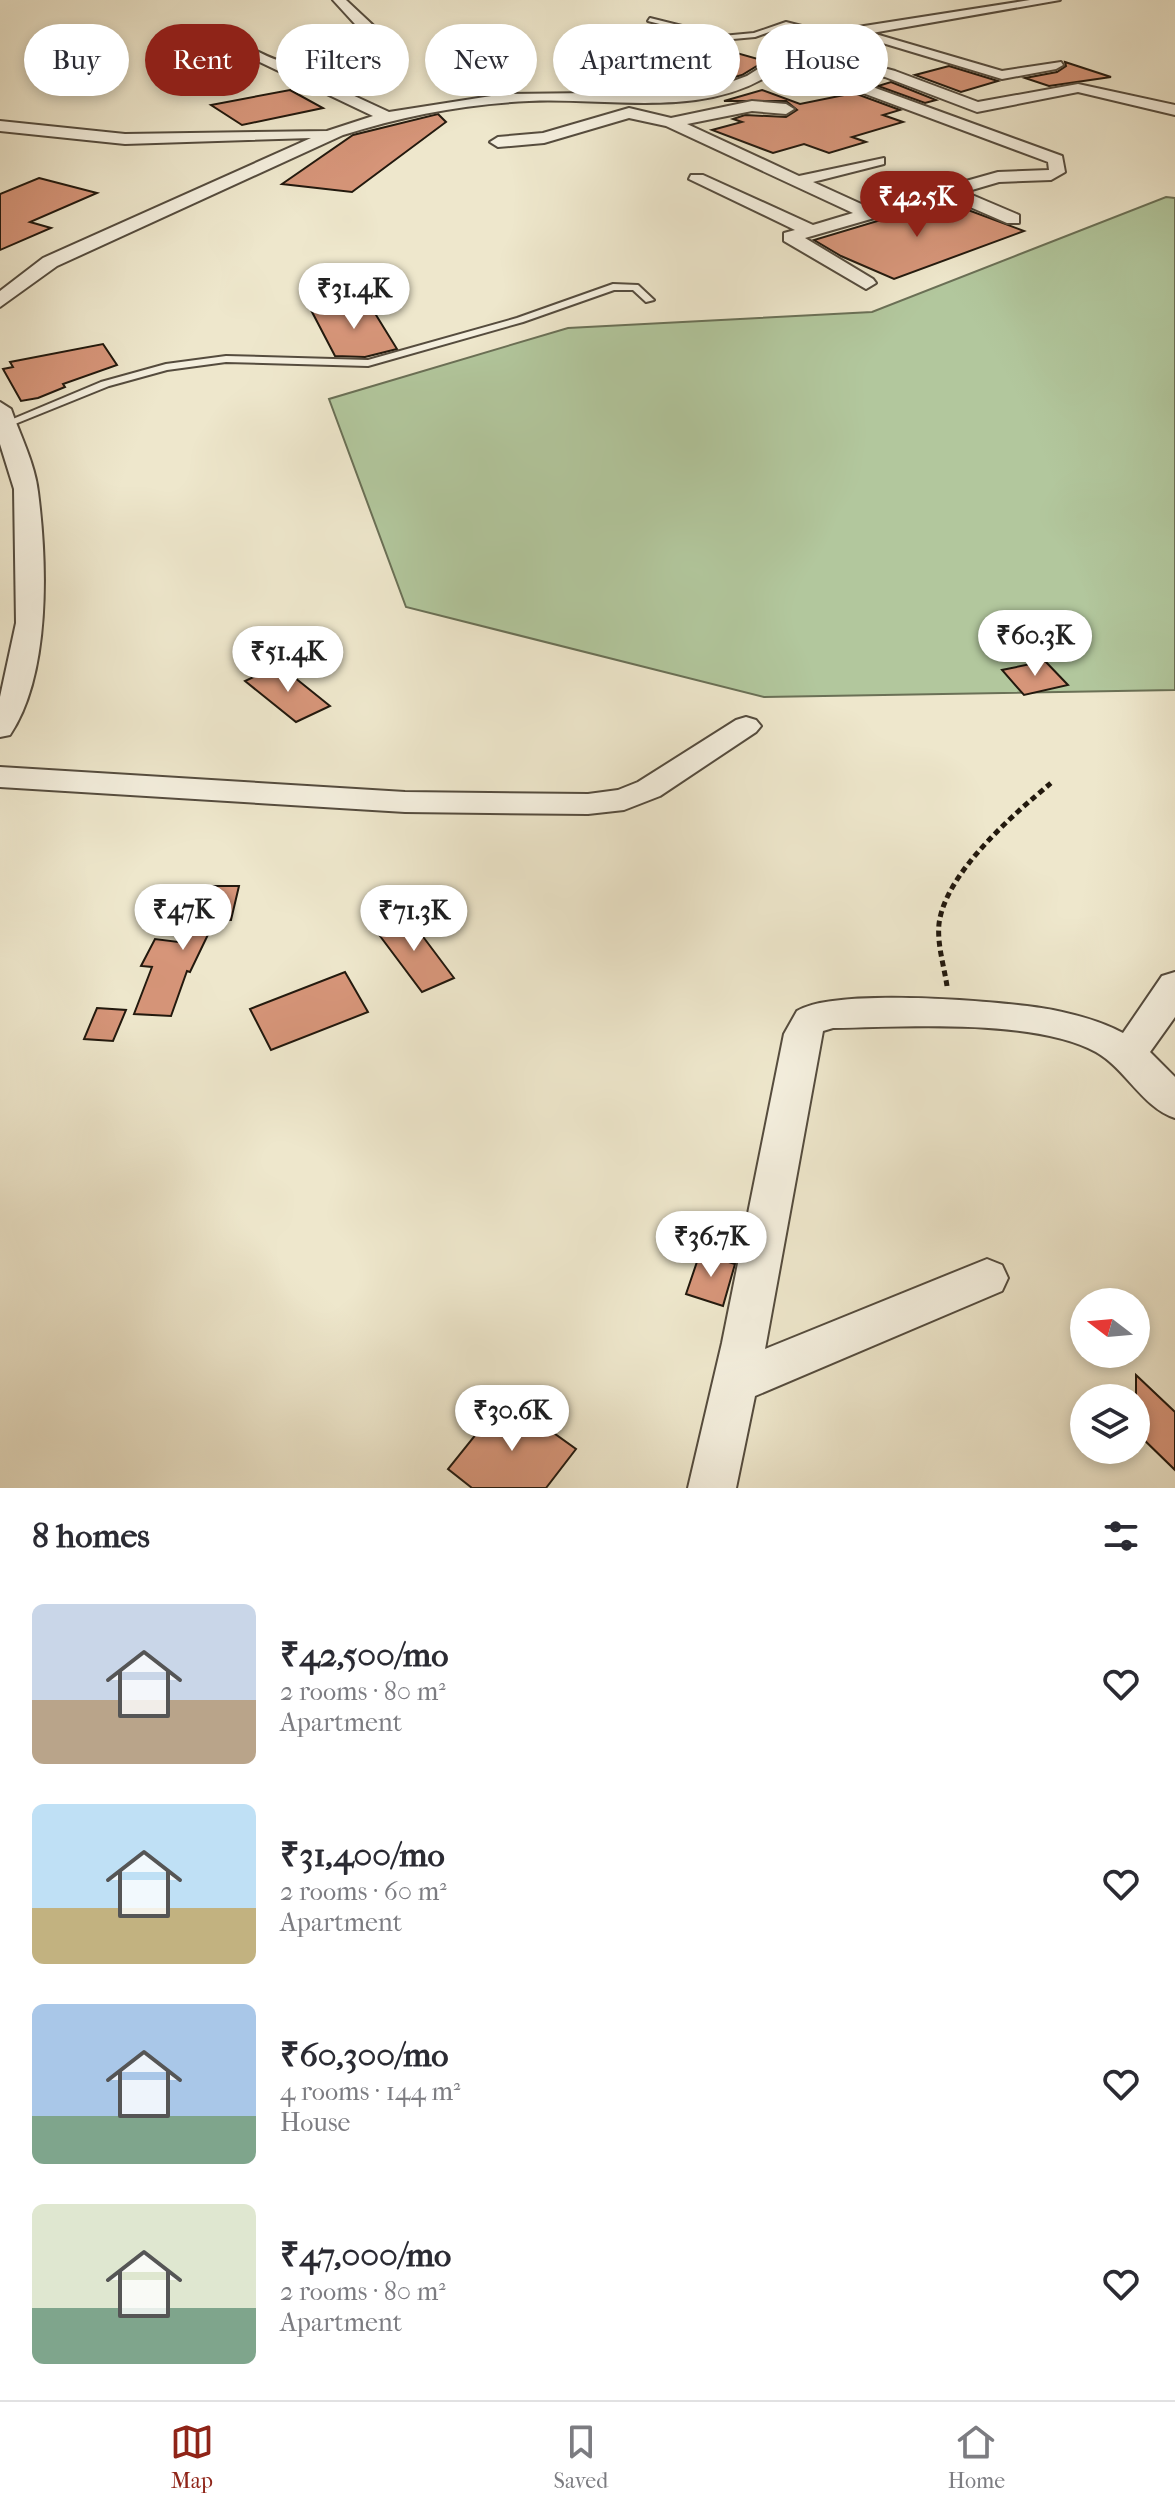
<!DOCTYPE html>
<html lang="en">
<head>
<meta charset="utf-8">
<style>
  :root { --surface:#fff; --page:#f2f2f3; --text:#2b2b33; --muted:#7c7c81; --line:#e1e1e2; --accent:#8f2418 }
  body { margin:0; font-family:"IM FELL French Canon",serif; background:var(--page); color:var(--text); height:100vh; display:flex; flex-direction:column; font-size:30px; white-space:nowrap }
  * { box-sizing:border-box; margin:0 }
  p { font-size:26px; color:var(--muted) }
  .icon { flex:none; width:44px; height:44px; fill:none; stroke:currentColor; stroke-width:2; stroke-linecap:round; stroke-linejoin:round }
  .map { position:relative; height:1488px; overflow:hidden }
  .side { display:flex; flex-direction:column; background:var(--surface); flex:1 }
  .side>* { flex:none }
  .top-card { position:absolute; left:24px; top:24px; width:1128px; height:72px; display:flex; gap:16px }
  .needle { width:52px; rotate:286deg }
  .tools { position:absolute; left:1070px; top:1288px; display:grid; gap:16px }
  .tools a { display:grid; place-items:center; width:80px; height:80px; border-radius:50%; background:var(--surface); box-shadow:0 4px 12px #0003; font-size:40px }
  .price { position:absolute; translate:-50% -68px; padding:0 18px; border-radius:28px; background:#fff; color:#222; font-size:26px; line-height:52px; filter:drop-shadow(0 2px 4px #0008) }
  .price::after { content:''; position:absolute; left:50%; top:48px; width:24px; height:18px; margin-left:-12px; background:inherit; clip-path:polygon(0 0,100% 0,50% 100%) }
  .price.selected { background:var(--accent); color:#fff }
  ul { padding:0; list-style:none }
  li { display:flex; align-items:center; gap:24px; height:200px; padding:0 32px }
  li span { display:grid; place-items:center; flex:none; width:224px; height:160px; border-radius:12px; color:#555 }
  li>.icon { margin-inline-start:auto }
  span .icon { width:96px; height:96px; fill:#fffc; stroke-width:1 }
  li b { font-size:34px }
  h2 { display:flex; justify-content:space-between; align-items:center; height:96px; padding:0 32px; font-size:34px }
  .pill { padding:0 28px; border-radius:36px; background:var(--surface); box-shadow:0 4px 12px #0003; font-size:28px; line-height:72px }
  .pill.selected { background:var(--accent); color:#fff }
  .tab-bar { display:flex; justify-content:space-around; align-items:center; height:112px; border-top:2px solid var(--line); background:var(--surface); font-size:22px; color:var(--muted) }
  .tab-bar a { display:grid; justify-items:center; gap:4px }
  .tab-bar .selected { color:var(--accent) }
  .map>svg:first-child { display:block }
</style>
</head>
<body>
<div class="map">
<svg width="1175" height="1488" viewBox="0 0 1175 1488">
  <rect width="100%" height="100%" fill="#eee7cc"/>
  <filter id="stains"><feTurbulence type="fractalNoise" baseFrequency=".0025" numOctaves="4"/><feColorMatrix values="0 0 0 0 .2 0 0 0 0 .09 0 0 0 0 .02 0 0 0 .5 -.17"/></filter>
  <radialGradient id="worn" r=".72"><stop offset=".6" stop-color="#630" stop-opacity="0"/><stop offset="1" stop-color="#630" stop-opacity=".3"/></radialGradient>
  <path fill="#b2c79d" stroke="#6a7056" stroke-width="2" d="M1166 197 1175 198V690L764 697 406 607 329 399 568 328 872 312Z"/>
  <g fill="#d69579" stroke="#22190e" stroke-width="2">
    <path d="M680 37 765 61 742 75 702 86 624 68 647 59 630 55Z"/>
    <path d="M1065 62 1111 77 1049 86 1025 78 1057 72 1066 66Z"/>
    <path d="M949 66 998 81 961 92 915 75Z"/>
    <path d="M891 82 936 100 925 103 878 86Z"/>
    <path d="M290 90 323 108 242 125 211 105Z"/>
    <path d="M762 90 800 104 854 93 900 110 883 115 903 122 852 137 866 142 829 153 804 144 773 153 712 130 742 122 733 119 745 115 786 117 797 110 786 101H724Z"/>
    <path d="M438 114 446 122 352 192 282 184 353 135Z"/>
    <path d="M39 178 97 193 30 222 51 228 0 250V194Z"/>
    <path d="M944 201 1024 231 894 279 841 256 814 240Z"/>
    <path d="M368 302 397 349 365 357 335 356 311 310Z"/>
    <path d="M103 344 117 365 63 384 65 387 38 398 21 401 3 369 13 367 10 362Z"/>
    <path d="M1045 661 1068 685 1024 695 1002 670Z"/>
    <path d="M279 665 330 706 296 722 245 681Z"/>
    <path d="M202 886H239L231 920H215L190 972 187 971 171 1016 134 1014 152 967 141 966 155 939 186 943Z"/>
    <path d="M406 914 454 978 422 992 374 928Z"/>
    <path d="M345 972 368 1012 271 1050 250 1009Z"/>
    <path d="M97 1008 126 1010 113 1041 84 1039Z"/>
    <path d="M700 1253 735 1264 723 1306 686 1294Z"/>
    <path d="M1136 1375 1175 1412V1470L1136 1432Z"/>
    <path d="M505 1398 576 1449 546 1488H472L448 1469Z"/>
  </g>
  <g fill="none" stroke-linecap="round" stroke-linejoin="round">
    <g stroke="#554c3e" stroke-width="4">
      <g id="lane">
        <path d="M650 18 722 36 754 33 786 22 833 34 830 36 786 26 755 37 722 40 648 21Z"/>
        <path d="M613 284 638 285 654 300 646 302 633 290H614L523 322 368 366 226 362 167 370 109 386 10 426 6 427 1 424 101 382 166 364 226 356 368 360 517 318Z"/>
      </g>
    </g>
    <g stroke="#554c3e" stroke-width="4">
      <g id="street">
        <path d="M333 0H346L377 29 379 38 325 52 321 63 296 69 389 112 504 94 679 92 717 87 747 76 813 34 1030 0H1060L872 33 1002 71 1061 62 1063 65 1056 69 1002 79 856 35 821 41 793 58 1062 156 1065 172 1051 180 999 182 965 192 1019 215V223H1007L947 197 805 238 873 279 876 283 866 289 784 241V233L795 230 689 179 691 175H703L813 225 853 213 666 126 629 118 544 143 498 147 490 142 498 137 543 133 629 108 671 118 752 101 786 104 794 109 786 114 752 111 687 124 799 176 884 158V164L813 182 870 208 998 172 1049 170 1048 162 785 64C714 122 613 97 529 101 465 104 403 116 343 135L57 266 0 307V291L43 258 311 138 125 144 0 131V121L125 134 327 131 373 116 239 52 206 45C230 28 262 59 285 62 292 64 303 59 310 57L314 46 365 35Z"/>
        <path d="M827 53 895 71 978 102 1078 84 1175 105V115L1078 92 977 112 885 77 822 60V54Z"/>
        <path d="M0 402 11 409C20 435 35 464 38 492 47 562 51 674 10 735L0 737V697L16 623 14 489 0 444Z"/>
        <path d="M746 717 756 720 761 726 756 732 660 796 624 810 588 814 405 812 0 787V767L405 792 588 794 618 790 638 782 736 720Z"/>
        <path d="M1175 972V1017L1150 1052 1175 1077V1118C1143 1108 1126 1069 1096 1052 1035 1018 903 1027 833 1028L823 1031 765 1349 987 1259 1002 1265 1008 1278 1002 1291 755 1396 736 1488H688L722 1343 784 1034 797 1011C834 987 1007 1001 1053 1010 1077 1015 1101 1021 1123 1033L1162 976Z"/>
      </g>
    </g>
    <path stroke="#22190e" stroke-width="5" stroke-dasharray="6 4" stroke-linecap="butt" d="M947 986C944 966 937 944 939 924 945 873 1014 814 1051 783"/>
    <use href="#lane" fill="#f4efde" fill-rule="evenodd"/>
    <use href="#street" fill="#f4efde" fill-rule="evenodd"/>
  </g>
  <rect width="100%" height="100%" filter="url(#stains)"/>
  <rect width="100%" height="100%" fill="url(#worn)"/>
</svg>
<div class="tools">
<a><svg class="needle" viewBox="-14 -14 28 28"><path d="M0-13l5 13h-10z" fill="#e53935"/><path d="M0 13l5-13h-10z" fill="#7c7c81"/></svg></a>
<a><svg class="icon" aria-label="layers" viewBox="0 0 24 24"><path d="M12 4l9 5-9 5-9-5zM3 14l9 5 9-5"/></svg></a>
</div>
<b class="price selected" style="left:917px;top:239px">₹42.5K</b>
<b class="price" style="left:354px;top:331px">₹31.4K</b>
<b class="price" style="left:1035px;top:678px">₹60.3K</b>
<b class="price" style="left:288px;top:694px">₹51.4K</b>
<b class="price" style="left:183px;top:952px">₹47K</b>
<b class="price" style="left:414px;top:953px">₹71.3K</b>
<b class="price" style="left:711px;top:1279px">₹36.7K</b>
<b class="price" style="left:512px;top:1453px">₹30.6K</b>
<div class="top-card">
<a class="pill">Buy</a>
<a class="pill selected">Rent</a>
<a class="pill">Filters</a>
<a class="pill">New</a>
<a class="pill">Apartment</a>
<a class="pill">House</a>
</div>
</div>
<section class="side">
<h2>8 homes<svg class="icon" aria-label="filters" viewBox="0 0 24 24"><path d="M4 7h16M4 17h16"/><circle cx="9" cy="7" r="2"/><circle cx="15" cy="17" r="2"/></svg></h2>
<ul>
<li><span style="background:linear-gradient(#c9d6e8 60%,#b9a48a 0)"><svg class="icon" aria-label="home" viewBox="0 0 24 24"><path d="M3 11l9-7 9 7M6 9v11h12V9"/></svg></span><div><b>₹42,500/mo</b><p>2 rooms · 80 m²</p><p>Apartment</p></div><svg class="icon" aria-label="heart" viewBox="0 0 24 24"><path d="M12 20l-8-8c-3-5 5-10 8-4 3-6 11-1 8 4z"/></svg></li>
<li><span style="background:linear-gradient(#bfe0f5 65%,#c2b280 0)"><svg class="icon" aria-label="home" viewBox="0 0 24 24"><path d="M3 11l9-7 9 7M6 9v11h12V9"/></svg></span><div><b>₹31,400/mo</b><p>2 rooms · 60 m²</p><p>Apartment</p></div><svg class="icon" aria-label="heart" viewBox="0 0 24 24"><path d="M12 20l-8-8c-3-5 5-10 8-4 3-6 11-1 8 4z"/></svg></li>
<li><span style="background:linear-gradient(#a9c7e8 70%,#7fa58c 0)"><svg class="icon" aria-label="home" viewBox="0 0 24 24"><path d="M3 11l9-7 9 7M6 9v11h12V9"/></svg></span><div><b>₹60,300/mo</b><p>4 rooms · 144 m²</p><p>House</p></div><svg class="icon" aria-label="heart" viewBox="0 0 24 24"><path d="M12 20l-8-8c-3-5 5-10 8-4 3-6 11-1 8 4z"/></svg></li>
<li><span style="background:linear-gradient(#dfe7d0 65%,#7fa58c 0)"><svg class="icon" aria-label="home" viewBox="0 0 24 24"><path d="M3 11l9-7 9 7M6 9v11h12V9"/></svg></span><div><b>₹47,000/mo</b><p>2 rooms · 80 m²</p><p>Apartment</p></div><svg class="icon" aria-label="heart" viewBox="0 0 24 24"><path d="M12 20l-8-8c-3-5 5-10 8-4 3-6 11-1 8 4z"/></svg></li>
</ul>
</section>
<nav class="tab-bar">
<a class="selected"><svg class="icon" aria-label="map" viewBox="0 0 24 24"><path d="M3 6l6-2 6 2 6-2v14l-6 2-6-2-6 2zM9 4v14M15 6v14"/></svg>Map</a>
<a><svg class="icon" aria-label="saved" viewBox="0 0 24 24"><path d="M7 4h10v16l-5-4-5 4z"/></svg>Saved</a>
<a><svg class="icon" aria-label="home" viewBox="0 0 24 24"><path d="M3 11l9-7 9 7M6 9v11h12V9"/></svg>Home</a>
</nav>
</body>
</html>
